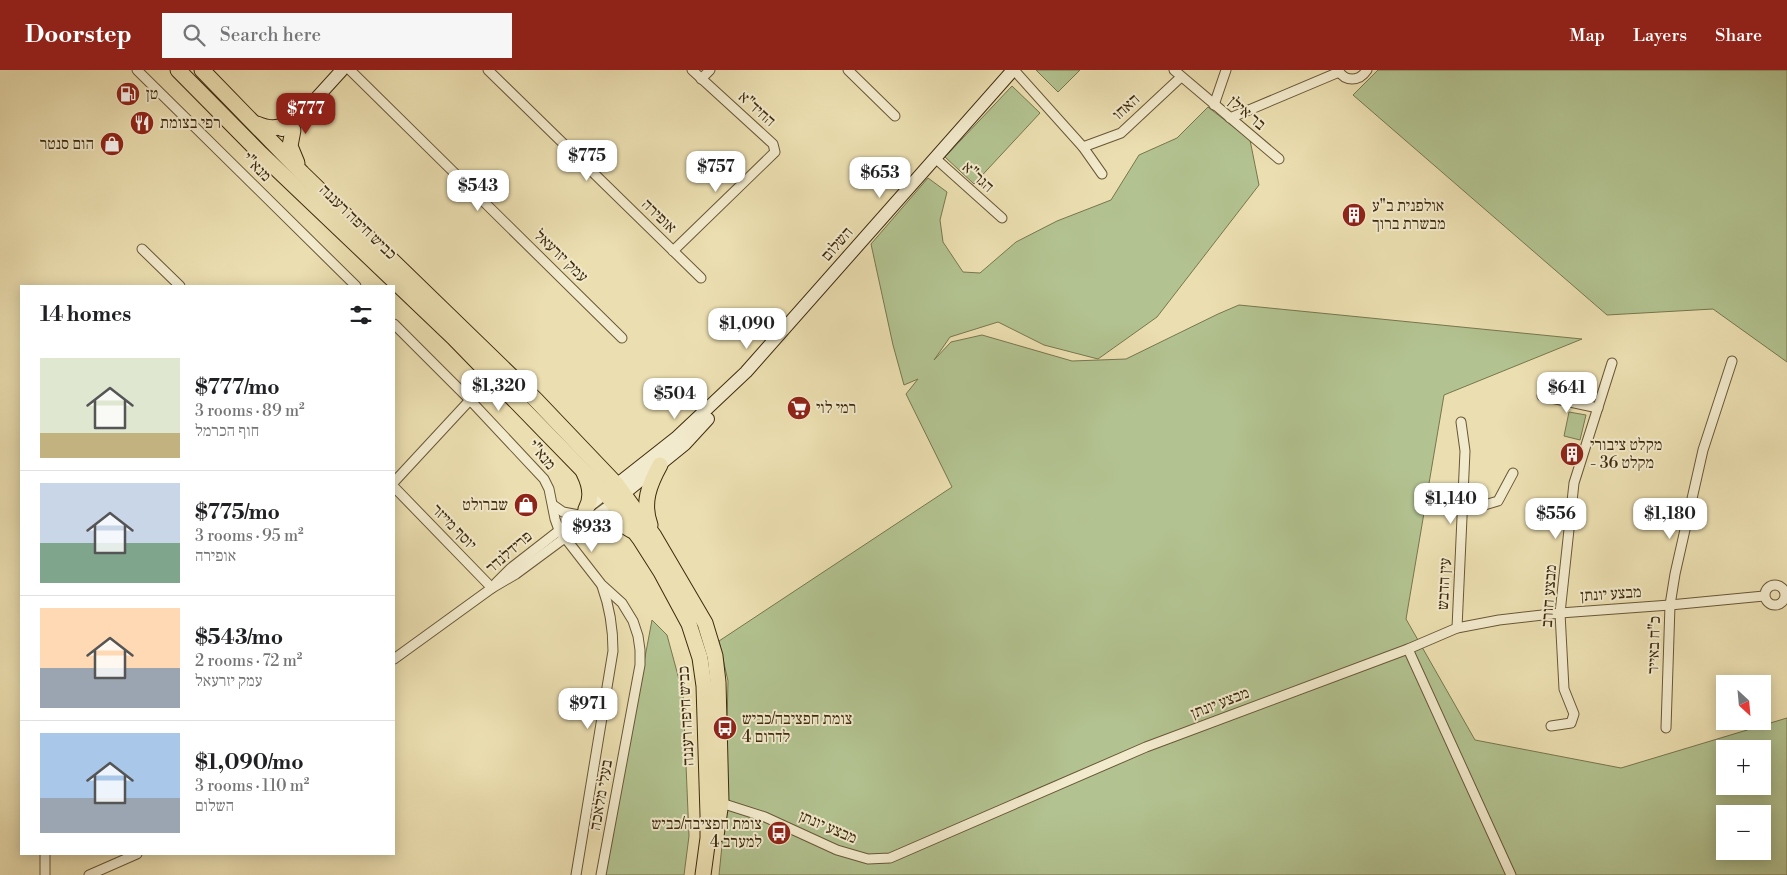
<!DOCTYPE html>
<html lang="en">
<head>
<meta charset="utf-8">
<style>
  :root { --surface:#fff; --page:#f6f6f6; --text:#202124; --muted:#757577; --line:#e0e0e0; --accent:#8f2418 }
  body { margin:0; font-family:"Libre Bodoni","Frank Ruhl Libre",serif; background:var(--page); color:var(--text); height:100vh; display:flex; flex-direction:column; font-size:19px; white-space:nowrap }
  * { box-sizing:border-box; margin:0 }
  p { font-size:16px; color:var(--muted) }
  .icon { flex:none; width:28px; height:28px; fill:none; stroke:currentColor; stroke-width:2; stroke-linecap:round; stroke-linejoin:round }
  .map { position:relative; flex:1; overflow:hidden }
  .panel { position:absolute; left:20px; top:215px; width:375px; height:570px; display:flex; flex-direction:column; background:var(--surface); border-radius:0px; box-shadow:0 2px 12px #0003 }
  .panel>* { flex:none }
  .needle { width:32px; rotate:154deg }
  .tools { position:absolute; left:1716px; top:605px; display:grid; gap:10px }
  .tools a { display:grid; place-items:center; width:55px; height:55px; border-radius:0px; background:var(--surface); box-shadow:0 2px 12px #0003; font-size:25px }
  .price { position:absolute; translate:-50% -42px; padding:0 11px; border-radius:10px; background:#fff; color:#222; font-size:16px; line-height:32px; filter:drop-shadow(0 1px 2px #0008) }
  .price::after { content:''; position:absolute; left:50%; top:30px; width:15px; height:11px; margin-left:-8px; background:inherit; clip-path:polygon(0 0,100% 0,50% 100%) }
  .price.selected { background:var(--accent); color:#fff }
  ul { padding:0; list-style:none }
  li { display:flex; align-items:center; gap:15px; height:125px; padding:0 20px }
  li+li { border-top:1px solid var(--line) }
  li span { display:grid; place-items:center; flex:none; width:140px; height:100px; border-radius:0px; color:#555 }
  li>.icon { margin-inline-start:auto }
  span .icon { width:60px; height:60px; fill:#fffc; stroke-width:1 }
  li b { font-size:21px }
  h2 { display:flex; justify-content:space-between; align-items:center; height:60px; padding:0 20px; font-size:21px }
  header { display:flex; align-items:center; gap:30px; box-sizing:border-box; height:70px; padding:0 25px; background:var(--accent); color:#fff }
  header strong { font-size:24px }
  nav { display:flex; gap:28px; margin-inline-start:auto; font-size:18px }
  .search { width:350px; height:45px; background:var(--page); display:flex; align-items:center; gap:12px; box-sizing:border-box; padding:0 18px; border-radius:0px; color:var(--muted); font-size:19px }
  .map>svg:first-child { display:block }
</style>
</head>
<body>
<header>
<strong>Doorstep</strong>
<div class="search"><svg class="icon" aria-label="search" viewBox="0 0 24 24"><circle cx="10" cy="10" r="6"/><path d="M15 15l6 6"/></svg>Search here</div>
<nav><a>Map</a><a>Layers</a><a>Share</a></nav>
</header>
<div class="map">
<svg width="1787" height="805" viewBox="0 0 1787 805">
  <rect width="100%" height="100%" fill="#ebdeb0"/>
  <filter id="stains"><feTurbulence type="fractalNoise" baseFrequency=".004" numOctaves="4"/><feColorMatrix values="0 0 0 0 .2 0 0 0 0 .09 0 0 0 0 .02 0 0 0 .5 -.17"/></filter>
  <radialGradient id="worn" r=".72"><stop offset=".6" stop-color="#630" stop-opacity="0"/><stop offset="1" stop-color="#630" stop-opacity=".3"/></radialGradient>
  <g fill="#b2c290" stroke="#78764e" fill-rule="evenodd">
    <path d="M1036 0H1080L1058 22Z"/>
    <path d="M1378 0H1787V292L1713 239 1607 245 1353 25Z"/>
    <path d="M1012 16 1040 43 974 114 945 87Z"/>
    <path d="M1208 37 1250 70 1259 115 1157 247 1098 289 1044 275 998 252 950 267 934 290 951 272 982 265 1072 291 1126 289 1218 244 1239 235 1582 269 1444 325 1406 549 1475 670 1621 698 1787 648V805H719L725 745 728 611 719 571 952 417 906 324 918 309 904 315 893 275 871 174 928 108 947 122 940 150 943 172 963 202 980 203 1016 172 1057 151 1111 130 1139 85 1177 68ZM1725 679H1762V716H1725ZM1725 744H1762V781H1725Z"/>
    <path d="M1569 342 1586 345 1580 370 1564 366Z"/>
    <path d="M652 550 667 565 683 624 689 766 684 805H604Z"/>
  </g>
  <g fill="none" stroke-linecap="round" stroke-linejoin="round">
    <g stroke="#695736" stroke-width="11">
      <g id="street">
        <path d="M137 0 356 216"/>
        <path d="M350 0 622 268"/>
        <path d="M488 0 701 208"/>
        <path d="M848 0 895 46"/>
        <path d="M1014 0 1083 77 1102 104"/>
        <path d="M1174 0 1279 89"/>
        <path d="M1338 0C1345 12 1359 12 1367 0"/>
        <path d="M701 9 710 0"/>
        <path d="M1214 35 1226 0"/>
        <path d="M1230 48 1339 2"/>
        <path d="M1083 77 1121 63 1181 7"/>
        <path d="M935 88 1002 148"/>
        <path d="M142 179 180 216"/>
        <path d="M673 181 775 82 773 74 692 0"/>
        <path d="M394 254 470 330 544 409 549 419 555 449 559 460 601 514 622 533 633 551 638 566 640 580V595L601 805"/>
        <path d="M1542 326 1598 338"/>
        <path d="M394 412 470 330"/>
        <path d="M394 417 492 518"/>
        <path d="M553 435 563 442 579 445"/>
        <path d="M1463 436H1481L1498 431 1513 403"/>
        <path d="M496 513 511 498 606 424"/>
        <circle cx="1775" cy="525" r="10"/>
        <path d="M1457 558 1465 381 1461 352"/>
        <path d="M1408 579 1511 805"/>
        <path d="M394 589 492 518 516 504 612 433"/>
        <path d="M1551 656 1571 653 1574 644 1564 619 1560 543 1574 413 1612 293"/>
        <path d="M1666 658 1670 535 1675 504 1703 380 1732 291"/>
        <path d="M718 732 765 747 837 780 868 789 890 788 1146 677 1408 579 1457 558 1499 550 1560 543 1670 535 1764 526"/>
        <path d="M45 784V805"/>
        <path d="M89 805 137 784"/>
        <path d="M576 805 613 581C613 557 610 538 602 516"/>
      </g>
    </g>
    <g stroke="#3e2a0d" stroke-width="14">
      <g id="secondary">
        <path d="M282 60 312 33 342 0"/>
        <path d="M610 420 676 368 746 302 1013 0"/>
        <path d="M617 429 685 374 708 349"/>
      </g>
    </g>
    <g stroke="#3e2a0d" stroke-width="17">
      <g id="highway">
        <path d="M178 0 261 84 453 267 606 424 640 469 661 502 689 554 700 588 704 616 708 745V768L703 805"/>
        <path d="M202 0 302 103 536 330 617 415 654 466 705 553 715 586 718 612 721 732 716 766"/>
        <path d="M257 54C269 59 276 59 289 54"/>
        <path d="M293 60 290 76 297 93"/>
        <path d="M584 403C590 415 593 427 586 439"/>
        <path d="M581 455C600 446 615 449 631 460"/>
        <path d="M650 455C642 433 649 415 660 395"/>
      </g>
    </g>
    <use href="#street" stroke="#f2eacc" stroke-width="9"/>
    <use href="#secondary" stroke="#f2eacc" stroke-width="12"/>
    <use href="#highway" stroke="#ebdeb0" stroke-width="15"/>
  </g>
  <defs>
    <g id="fuel-disc" transform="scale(1.25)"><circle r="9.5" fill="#8f2418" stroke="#f2eacc"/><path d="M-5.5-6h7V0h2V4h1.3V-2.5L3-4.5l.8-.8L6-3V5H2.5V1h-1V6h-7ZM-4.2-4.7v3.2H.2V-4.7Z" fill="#fff"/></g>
    <g id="restaurant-disc" transform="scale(1.25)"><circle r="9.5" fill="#8f2418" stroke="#f2eacc"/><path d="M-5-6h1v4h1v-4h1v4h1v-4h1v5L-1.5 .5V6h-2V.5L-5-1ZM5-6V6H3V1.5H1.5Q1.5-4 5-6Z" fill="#fff"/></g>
    <g id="shop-disc" transform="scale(1.25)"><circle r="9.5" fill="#8f2418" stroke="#f2eacc"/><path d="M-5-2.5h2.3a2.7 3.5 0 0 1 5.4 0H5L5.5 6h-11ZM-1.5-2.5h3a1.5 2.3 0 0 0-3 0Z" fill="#fff"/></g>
    <g id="building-disc" transform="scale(1.25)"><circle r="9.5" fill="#8f2418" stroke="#f2eacc"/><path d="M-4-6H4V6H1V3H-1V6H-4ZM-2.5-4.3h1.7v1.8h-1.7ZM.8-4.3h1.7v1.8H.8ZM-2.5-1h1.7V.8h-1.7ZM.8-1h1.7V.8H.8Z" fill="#fff"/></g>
    <g id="supermarket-disc" transform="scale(1.25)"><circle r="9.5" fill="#8f2418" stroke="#f2eacc"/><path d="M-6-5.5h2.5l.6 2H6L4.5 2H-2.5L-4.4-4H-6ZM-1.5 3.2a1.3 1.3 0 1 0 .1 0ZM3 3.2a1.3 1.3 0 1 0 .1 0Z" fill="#fff"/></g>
    <g id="bus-disc" transform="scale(1.25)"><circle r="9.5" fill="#8f2418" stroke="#f2eacc"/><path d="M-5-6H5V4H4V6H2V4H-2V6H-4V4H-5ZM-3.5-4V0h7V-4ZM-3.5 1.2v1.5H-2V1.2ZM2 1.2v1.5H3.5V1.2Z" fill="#fff"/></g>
  </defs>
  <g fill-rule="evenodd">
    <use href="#fuel-disc" x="128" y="24"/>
    <use href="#restaurant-disc" x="142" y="53"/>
    <use href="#shop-disc" x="112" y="74"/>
    <use href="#building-disc" x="1354" y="145"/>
    <use href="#supermarket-disc" x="799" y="338"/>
    <use href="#building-disc" x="1572" y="384"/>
    <use href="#shop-disc" x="526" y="435"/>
    <use href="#bus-disc" x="725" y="658"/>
    <use href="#bus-disc" x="779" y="763"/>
  </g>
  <g text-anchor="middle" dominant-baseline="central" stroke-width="4" stroke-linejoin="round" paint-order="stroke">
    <g font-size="16" fill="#3e2a0d" stroke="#f2eacc" text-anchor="start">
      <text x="146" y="24">טן</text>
      <text x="160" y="53">רפי בצומת</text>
      <text x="94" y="74" text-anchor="end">הום סנטר</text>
      <text x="1372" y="136">אולפנית ב"ע<tspan x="1372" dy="18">מבשרת ברוך</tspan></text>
      <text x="816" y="338">רמי לוי</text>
      <text x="1590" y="375">מקלט ציבורי<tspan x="1590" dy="18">- מקלט 36</tspan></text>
      <text x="508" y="435" text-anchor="end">שברולט</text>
      <text x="742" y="649">צומת חפציבה/כביש<tspan x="742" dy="18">4 לדרום</tspan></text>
      <text x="762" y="754" text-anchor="end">צומת חפציבה/כביש<tspan x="762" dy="18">4 למערב</tspan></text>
    </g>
    <g font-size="16" fill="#3e2a0d" stroke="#f2eacc">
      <text transform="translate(1126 37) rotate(-42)">האחו</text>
      <text transform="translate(757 39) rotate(42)">החיד"א</text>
      <text transform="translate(1247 43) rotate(40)">בר אילן</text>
      <text transform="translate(257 97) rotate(45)">מנא"י</text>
      <text transform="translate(978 107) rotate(42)">הגר"א</text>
      <text transform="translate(659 146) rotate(44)">אופירה</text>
      <text transform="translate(358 152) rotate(44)">כביש חיפה רעננה</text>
      <text transform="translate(837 174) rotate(-49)">השלום</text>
      <text transform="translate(561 186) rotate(44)">עמק יזרעאל</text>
      <text transform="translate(542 385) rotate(50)">מנא"י</text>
      <text transform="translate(454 457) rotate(46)">יוסף מייזר</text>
      <text transform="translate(509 482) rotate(-41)">פרידלנדר</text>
      <text transform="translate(1444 514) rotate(-87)">עין הדבש</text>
      <text transform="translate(1611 524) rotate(-4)">מבצע יונתן</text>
      <text transform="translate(1549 526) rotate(-86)">מבצע חורב</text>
      <text transform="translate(1654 575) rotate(-88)">כ"ח באייר</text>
      <text transform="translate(1220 633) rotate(-21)">מבצע יונתן</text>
      <text transform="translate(686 646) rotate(-93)">כביש חיפה רעננה</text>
      <text transform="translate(601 725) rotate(-80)">בעלי מלאכה</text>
      <text transform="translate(828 757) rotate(23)">מבצע יונתן</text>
    </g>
  </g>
  <rect width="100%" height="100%" filter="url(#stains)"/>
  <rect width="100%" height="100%" fill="url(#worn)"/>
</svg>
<div class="tools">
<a><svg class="needle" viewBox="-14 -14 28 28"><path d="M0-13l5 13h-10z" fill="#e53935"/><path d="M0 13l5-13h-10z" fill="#757577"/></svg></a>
<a>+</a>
<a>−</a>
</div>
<b class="price selected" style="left:306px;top:65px">$777</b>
<b class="price" style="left:587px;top:112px">$775</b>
<b class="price" style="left:716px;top:123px">$757</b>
<b class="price" style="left:880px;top:129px">$653</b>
<b class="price" style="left:478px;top:142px">$543</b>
<b class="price" style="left:747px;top:280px">$1,090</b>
<b class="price" style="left:499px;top:342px">$1,320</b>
<b class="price" style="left:1567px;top:344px">$641</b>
<b class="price" style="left:675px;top:350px">$504</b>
<b class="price" style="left:1451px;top:455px">$1,140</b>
<b class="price" style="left:1556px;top:470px">$556</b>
<b class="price" style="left:1670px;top:470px">$1,180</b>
<b class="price" style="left:592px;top:483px">$933</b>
<b class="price" style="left:588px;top:660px">$971</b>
<section class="panel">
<h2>14 homes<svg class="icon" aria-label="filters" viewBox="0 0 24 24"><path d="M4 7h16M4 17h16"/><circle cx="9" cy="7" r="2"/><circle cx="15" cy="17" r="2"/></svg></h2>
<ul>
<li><span style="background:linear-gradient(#dfe7d0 75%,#c2b280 0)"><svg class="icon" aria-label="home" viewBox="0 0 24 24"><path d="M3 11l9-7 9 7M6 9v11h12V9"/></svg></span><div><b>$777/mo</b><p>3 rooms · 89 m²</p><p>חוף הכרמל</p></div></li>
<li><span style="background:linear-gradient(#c9d6e8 60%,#7fa58c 0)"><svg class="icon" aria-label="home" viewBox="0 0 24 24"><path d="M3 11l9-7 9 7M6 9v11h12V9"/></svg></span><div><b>$775/mo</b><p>3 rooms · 95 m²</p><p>אופירה</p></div></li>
<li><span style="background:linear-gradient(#ffd9b3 60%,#9aa5b1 0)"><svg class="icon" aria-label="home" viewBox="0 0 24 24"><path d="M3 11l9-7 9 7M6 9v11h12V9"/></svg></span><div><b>$543/mo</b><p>2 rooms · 72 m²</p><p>עמק יזרעאל</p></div></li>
<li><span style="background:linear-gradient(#a9c7e8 65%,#9aa5b1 0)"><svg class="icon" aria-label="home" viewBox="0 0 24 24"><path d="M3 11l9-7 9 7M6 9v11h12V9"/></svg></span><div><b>$1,090/mo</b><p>3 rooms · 110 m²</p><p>השלום</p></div></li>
</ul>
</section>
</div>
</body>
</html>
